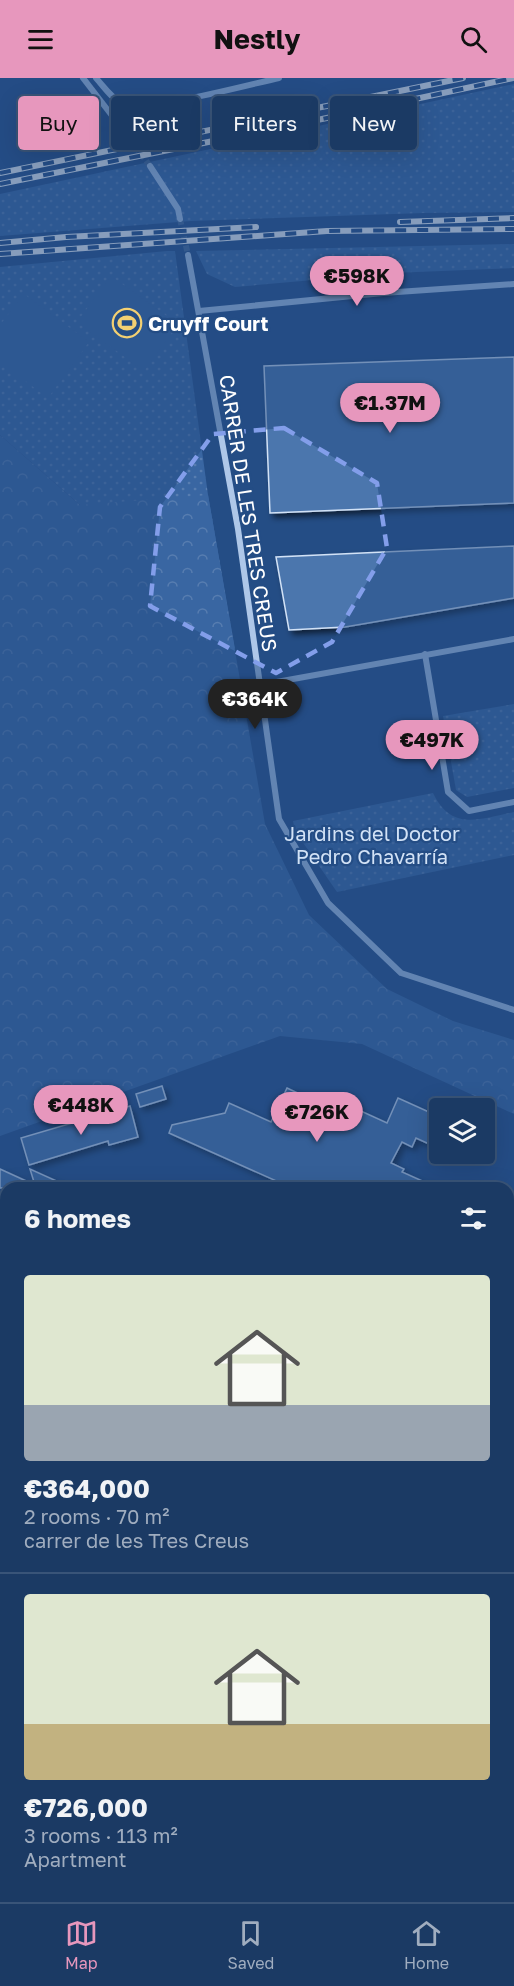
<!DOCTYPE html>
<html lang="en">
<head>
<meta charset="utf-8">
<style>
  :root { --surface:#1b3a64; --page:#24416a; --text:#f1f3f6; --muted:#a0adbf; --line:#395478; --accent:#e797bd }
  body { margin:0; font-family:"Golos Text",sans-serif; background:var(--page); color:var(--text); height:100vh; display:flex; flex-direction:column; font-size:22px; white-space:nowrap }
  * { box-sizing:border-box; margin:0 }
  p { font-size:20px; color:var(--muted) }
  .icon { flex:none; width:33px; height:33px; fill:none; stroke:currentColor; stroke-width:2; stroke-linecap:round; stroke-linejoin:round }
  .map { position:relative; flex:1; overflow:hidden }
  .details { position:absolute; left:0px; top:1104px; width:514px; height:720px; display:flex; flex-direction:column; background:var(--surface); border-radius:18px 18px 0 0; box-shadow:0 6px 24px #0002,0 0 0 2px var(--line) }
  .details>* { flex:none }
  .banner { position:absolute; left:18px; top:18px; width:478px; height:54px; display:flex; gap:12px }
  .controls { position:absolute; left:429px; top:1020px; display:grid; gap:12px }
  .controls a { display:grid; place-items:center; width:66px; height:66px; border-radius:6px; background:var(--surface); box-shadow:0 6px 24px #0002,0 0 0 2px var(--line); font-size:30px }
  .price { position:absolute; translate:-50% -51px; padding:0 14px; border-radius:21px; background:var(--accent); color:#111; font-size:20px; line-height:39px; filter:drop-shadow(0 2px 3px #0008) }
  .price::after { content:''; position:absolute; left:50%; top:36px; width:18px; height:14px; margin-left:-9px; background:inherit; clip-path:polygon(0 0,100% 0,50% 100%) }
  .price.selected { background:#222; color:#fff }
  ul { padding:0; list-style:none }
  li { display:grid; align-content:center; gap:12px; height:318px; padding:0 24px }
  li+li { border-top:2px solid var(--line) }
  li span { display:grid; place-items:center; height:186px; border-radius:6px; color:#555 }
  li>.icon { margin-inline-start:auto }
  span .icon { width:108px; height:108px; fill:#fffc; stroke-width:1 }
  li b { font-size:26px }
  h2 { display:flex; justify-content:space-between; align-items:center; height:72px; padding:0 24px; font-size:26px }
  .tag { padding:0 21px; border-radius:6px; background:var(--surface); box-shadow:0 6px 24px #0002,0 0 0 2px var(--line); font-size:21px; line-height:54px }
  .tag.selected { background:var(--accent); color:#111 }
  header { display:flex; justify-content:space-between; align-items:center; height:78px; padding:0 24px; background:var(--accent); color:#111; font-size:27px; font-weight:700 }
  .dock { display:flex; justify-content:space-around; align-items:center; height:84px; border-top:2px solid var(--line); background:var(--surface); font-size:16px; color:var(--muted) }
  .dock a { display:grid; justify-items:center; gap:3px }
  .dock .selected { color:var(--accent) }
  .map>svg:first-child { display:block }
</style>
</head>
<body>
<header><svg class="icon" aria-label="menu" viewBox="0 0 24 24"><path d="M4 6h16M4 12h16M4 18h16"/></svg>Nestly<svg class="icon" aria-label="search" viewBox="0 0 24 24"><circle cx="10" cy="10" r="6"/><path d="M15 15l6 6"/></svg></header>
<div class="map">
<svg width="514" height="1824" viewBox="0 0 514 1824">
  <defs>
    <pattern id="grass-dots" width="8" height="8" patternUnits="userSpaceOnUse" patternTransform="scale(1.5)"><rect width="8" height="8" fill="#3966a2"/><path d="M2 2h.1M6 6h.1" fill="none" stroke="#577db0" stroke-width="1.8" stroke-linecap="round"/></pattern>
    <pattern id="forest-crowns" width="20" height="18" patternUnits="userSpaceOnUse" patternTransform="scale(1.5)"><rect width="20" height="18" fill="#3966a2"/><path d="M2 6a3 3 0 1 1 6 0M12 15a3 3 0 1 1 6 0" fill="none" stroke="#577db0"/></pattern>
    <filter id="shadow"><feDropShadow dx="4" dy="4" stdDeviation="3" flood-color="#0009"/></filter>
  </defs>
  <rect width="100%" height="100%" fill="#244d85"/>
  <g fill="url(#grass-dots)">
    <path d="M514 6V134L424 135 191 143 0 158V116Z"/>
    <path d="M514 166V190L392 195 235 209 207 196 196 173Z"/>
    <path d="M167 173H175L208 417 235 571 80 427 0 357V189Z"/>
    <path d="M514 626V710L467 719 456 712 443 638Z"/>
    <path d="M433 715C452 754 480 741 514 734V777L337 814 295 753 293 743Z"/>
  </g>
  <path fill="url(#forest-crowns)" d="M0 357 80 427 208 417 265 746 309 837 387 911 453 943 514 962V1036L362 966 280 958 0 1058Z"/>
  <g fill="#3966a2">
    <path d="M111 198 178 246 144 293 77 244Z"/>
    <path d="M24 216 89 264 48 320 0 284V247Z"/>
  </g>
  <g fill="#4c76ad" stroke="#d2e2f6" stroke-width="1.5" filter="url(#shadow)">
    <path d="M514 279V425L270 435 264 288Z"/>
    <path d="M514 468V520L345 549 289 552 276 479Z"/>
    <path d="M162 1008 166 1021 140 1029 136 1016Z"/>
    <path d="M287 1010 335 1033 339 1023 387 1045 398 1020 440 1039V1071L416 1060 412 1069 402 1064 391 1085 404 1091 402 1094 438 1110H292L169 1055 172 1047 225 1035 229 1025 271 1044Z"/>
    <path d="M130 1028 138 1059 109 1067 108 1063 29 1087 21 1060Z"/>
    <path d="M0 1091 35 1107 30 1091 72 1110H0Z"/>
  </g>
  <g fill="none" stroke-linecap="round" stroke-linejoin="round">
    <g stroke="#456897" stroke-width="6" stroke-dasharray="6 3" stroke-linecap="butt">
      <path d="M130 61 150 88"/>
      <path d="M180 141 188 177"/>
    </g>
    <g stroke="#aec7e8" stroke-width="6">
      <path d="M83 0 130 61"/>
      <path d="M96 0C104 9 112 21 123 26 144 35 251 6 279 0"/>
      <path d="M150 88 178 131 180 141"/>
      <path d="M188 177 238 451 279 741 328 825 401 895 514 932"/>
      <path d="M199 233 383 215 514 206"/>
      <path d="M425 576 448 714 469 733 514 724"/>
      <path d="M260 607 514 561"/>
      <path d="M0 1323 6 1325"/>
      <path d="M508 1554 514 1556"/>
      <path d="M0 1606 6 1609"/>
      <path d="M508 1655 514 1649"/>
      <path d="M352 1824 357 1818"/>
      <path d="M369 1824 373 1818"/>
    </g>
    <g stroke="#fff" stroke-width="6">
      <g id="rail">
        <path d="M0 95 463 0"/>
        <path d="M0 106 322 41 513 0"/>
        <path d="M400 144 514 140"/>
        <path d="M0 165 66 159 256 149"/>
        <path d="M0 176 327 153 514 151"/>
      </g>
    </g>
    <use href="#rail" stroke="#244d85" stroke-width="4" stroke-dasharray="11" stroke-linecap="butt"/>
  </g>
  <path d="M0 0H514V1824H0ZM284 350 377 405 387 470 332 564 276 595 150 528 160 429 213 356Z" fill="#244d85" fill-opacity=".55" fill-rule="evenodd"/>
  <path fill="none" stroke="#839eea" stroke-width="4.5" stroke-dasharray="12 8" stroke-linejoin="round" d="M284 350 377 405 387 470 332 564 276 595 150 528 160 429 213 356Z"/>
  <defs>
    <g id="stadium-ring" transform="scale(1.5)"><circle r="9.5" fill="#244d85" stroke="#f3d072" stroke-width="1.5"/><path d="M0-5a6.5 5 0 1 0 0 10a6.5 5 0 1 0 0-10ZM-3.5-1.8h7v3.6h-7Z" fill="#f3d072"/></g>
  </defs>
  <g fill-rule="evenodd">
    <use href="#stadium-ring" x="127" y="245"/>
  </g>
  <g text-anchor="middle" dominant-baseline="central" stroke-width="4.5" stroke-linejoin="round" paint-order="stroke">
    <g font-size="20" font-weight="bold" fill="#fff" stroke="#244d85" text-anchor="start">
      <text x="148" y="245">Cruyff Court</text>
    </g>
    <g font-size="20" fill="#fff" stroke="#244d85">
      <text transform="translate(249 435) rotate(81)">CARRER DE LES TRES CREUS</text>
    </g>
    <g font-size="20" fill="#d2e2f6" stroke="#244d85">
      <text x="372" y="755">Jardins del Doctor<tspan x="372" dy="23">Pedro Chavarría</tspan></text>
    </g>
  </g>
</svg>
<div class="controls">
<a><svg class="icon" aria-label="layers" viewBox="0 0 24 24"><path d="M12 4l9 5-9 5-9-5zM3 14l9 5 9-5"/></svg></a>
</div>
<b class="price" style="left:357px;top:229px">€598K</b>
<b class="price" style="left:390px;top:356px">€1.37M</b>
<b class="price selected" style="left:255px;top:652px">€364K</b>
<b class="price" style="left:432px;top:693px">€497K</b>
<b class="price" style="left:81px;top:1058px">€448K</b>
<b class="price" style="left:317px;top:1065px">€726K</b>
<div class="banner">
<a class="tag selected">Buy</a>
<a class="tag">Rent</a>
<a class="tag">Filters</a>
<a class="tag">New</a>
</div>
<section class="details">
<h2>6 homes<svg class="icon" aria-label="filters" viewBox="0 0 24 24"><path d="M4 7h16M4 17h16"/><circle cx="9" cy="7" r="2"/><circle cx="15" cy="17" r="2"/></svg></h2>
<ul>
<li><span style="background:linear-gradient(#dfe7d0 70%,#9aa5b1 0)"><svg class="icon" aria-label="home" viewBox="0 0 24 24"><path d="M3 11l9-7 9 7M6 9v11h12V9"/></svg></span><div><b>€364,000</b><p>2 rooms · 70 m²</p><p>carrer de les Tres Creus</p></div></li>
<li><span style="background:linear-gradient(#dfe7d0 70%,#c2b280 0)"><svg class="icon" aria-label="home" viewBox="0 0 24 24"><path d="M3 11l9-7 9 7M6 9v11h12V9"/></svg></span><div><b>€726,000</b><p>3 rooms · 113 m²</p><p>Apartment</p></div></li>
</ul>
</section>
</div>
<nav class="dock">
<a class="selected"><svg class="icon" aria-label="map" viewBox="0 0 24 24"><path d="M3 6l6-2 6 2 6-2v14l-6 2-6-2-6 2zM9 4v14M15 6v14"/></svg>Map</a>
<a><svg class="icon" aria-label="saved" viewBox="0 0 24 24"><path d="M7 4h10v16l-5-4-5 4z"/></svg>Saved</a>
<a><svg class="icon" aria-label="home" viewBox="0 0 24 24"><path d="M3 11l9-7 9 7M6 9v11h12V9"/></svg>Home</a>
</nav>
</body>
</html>
